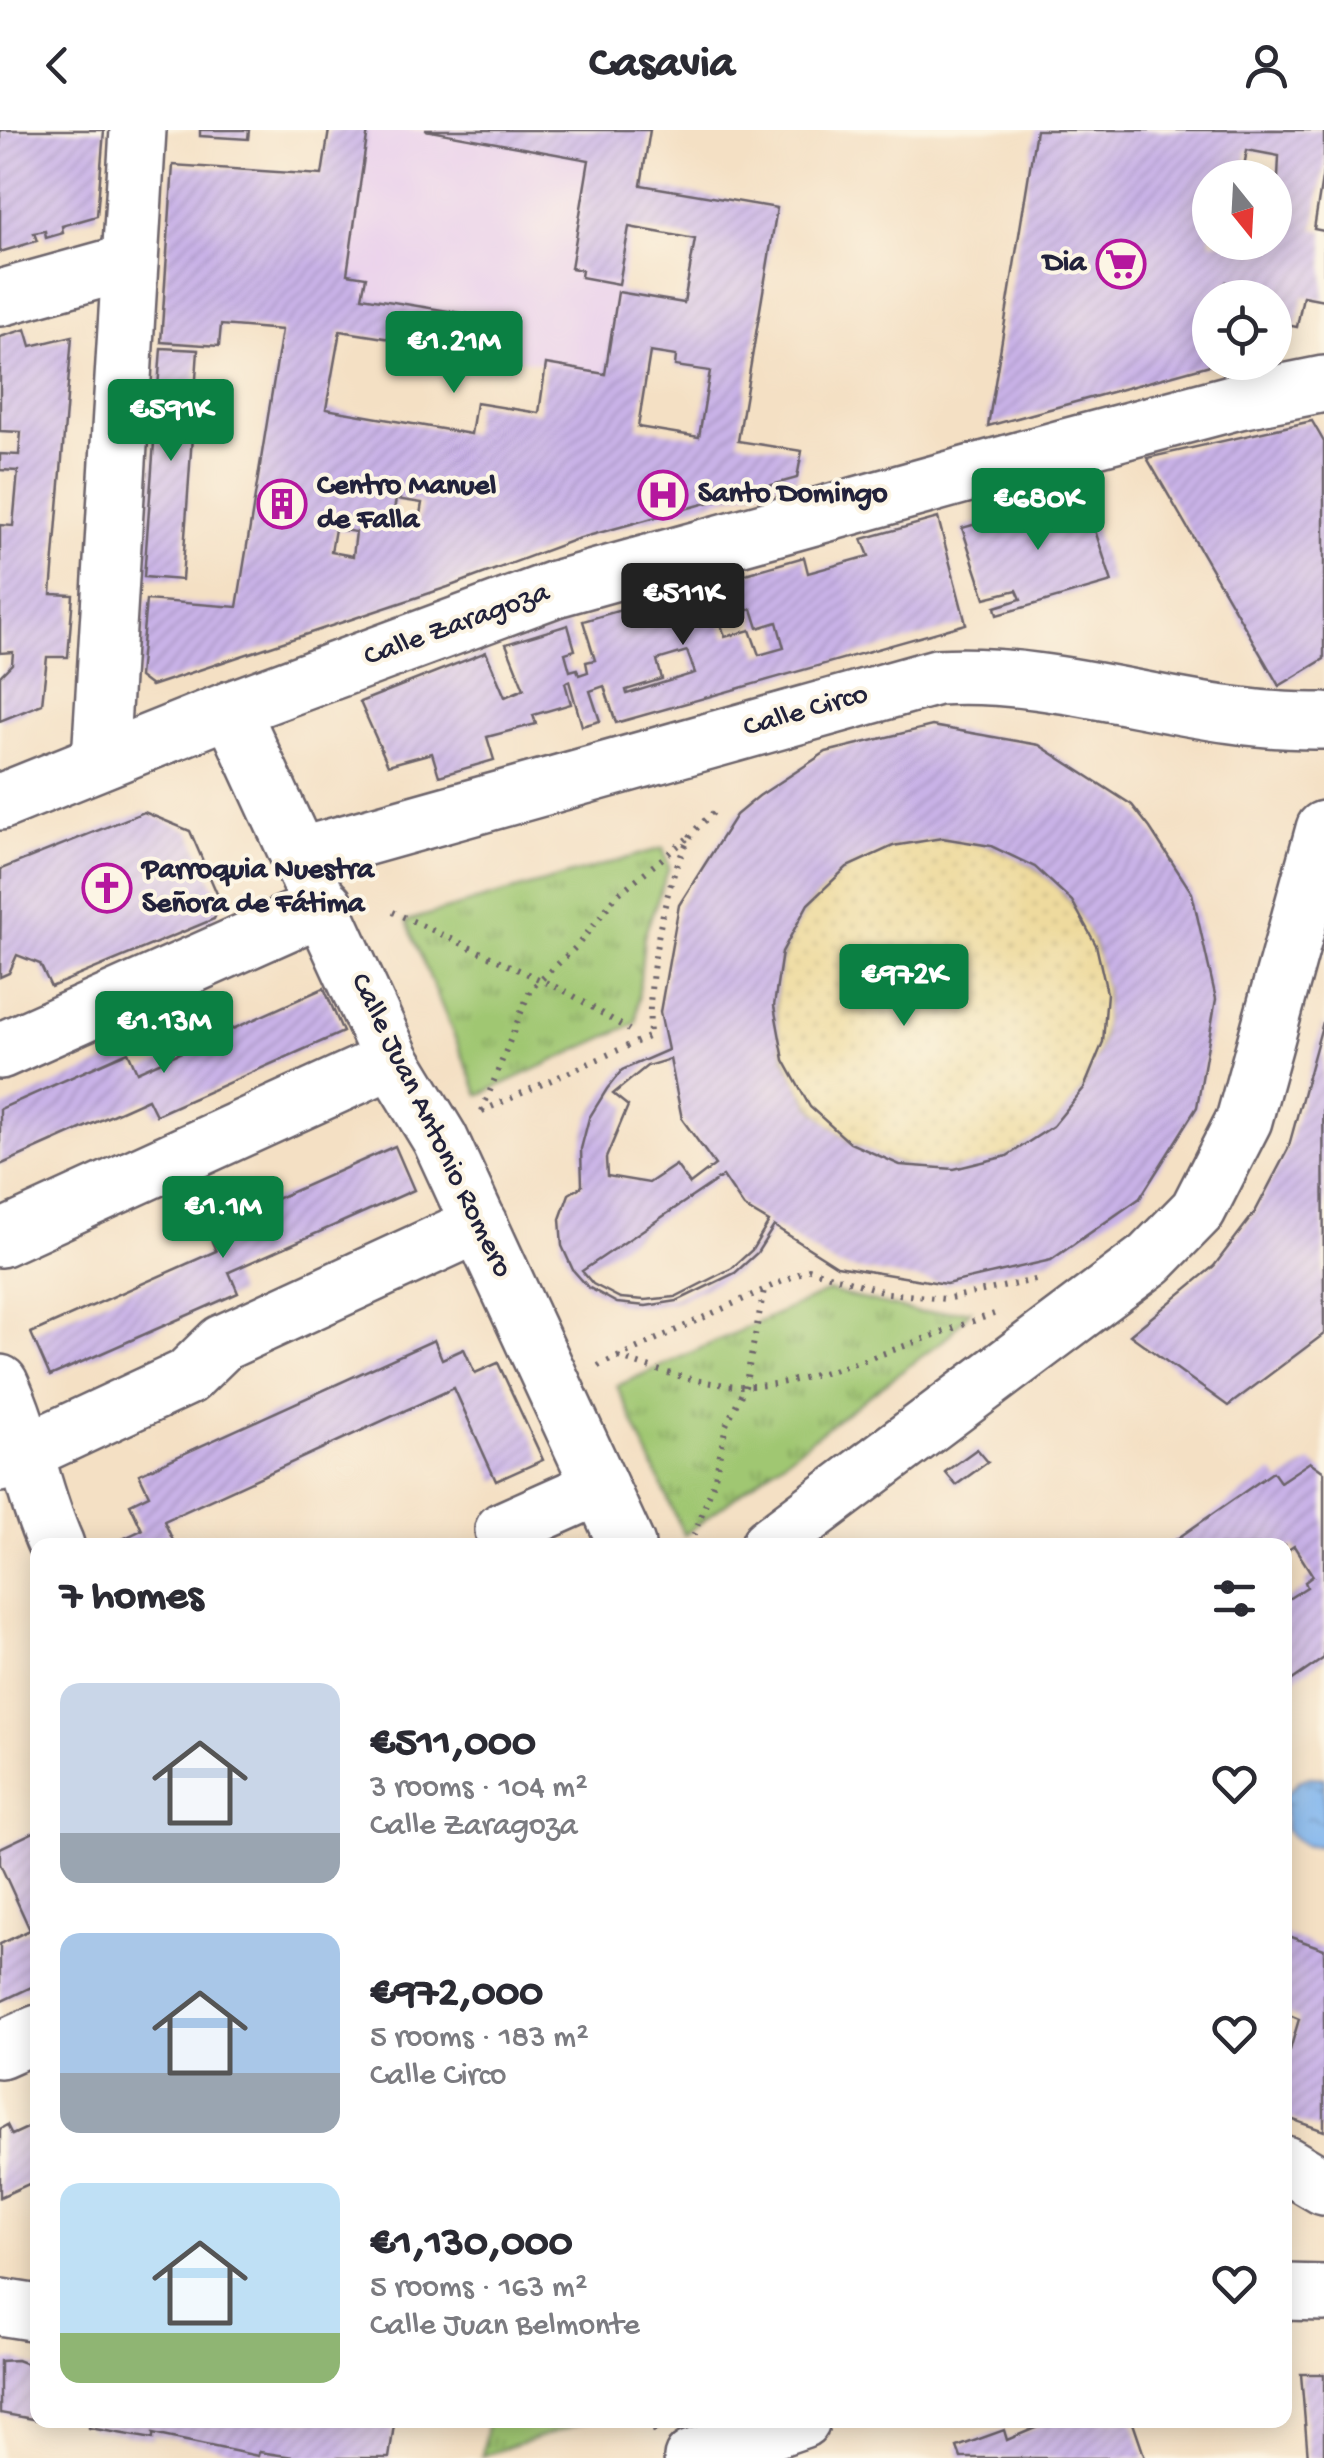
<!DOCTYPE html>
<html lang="en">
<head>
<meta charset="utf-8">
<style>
  :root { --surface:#fff; --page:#f2f2f3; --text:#2b2b33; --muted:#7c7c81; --accent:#0b8043 }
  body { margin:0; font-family:"Gochi Hand",sans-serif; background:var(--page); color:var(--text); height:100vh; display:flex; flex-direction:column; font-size:38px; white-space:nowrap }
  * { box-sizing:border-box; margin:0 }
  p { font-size:32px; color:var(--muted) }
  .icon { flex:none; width:55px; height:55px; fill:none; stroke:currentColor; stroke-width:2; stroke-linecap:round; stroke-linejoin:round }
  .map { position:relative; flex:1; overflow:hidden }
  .side { position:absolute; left:30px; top:1408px; width:1262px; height:890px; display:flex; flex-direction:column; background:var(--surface); border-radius:20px; box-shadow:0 5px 25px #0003 }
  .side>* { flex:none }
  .needle { width:65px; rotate:162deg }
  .fabs { position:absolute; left:1192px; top:30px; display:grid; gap:20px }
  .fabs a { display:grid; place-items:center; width:100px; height:100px; border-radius:50%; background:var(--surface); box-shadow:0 5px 25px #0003; font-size:50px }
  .price { position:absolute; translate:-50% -85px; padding:0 22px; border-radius:10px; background:var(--accent); color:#fff; font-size:32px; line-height:65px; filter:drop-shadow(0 2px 5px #0008) }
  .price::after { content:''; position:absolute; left:50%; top:60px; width:30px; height:22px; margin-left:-15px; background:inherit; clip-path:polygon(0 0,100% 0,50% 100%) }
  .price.active { background:#222; color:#fff }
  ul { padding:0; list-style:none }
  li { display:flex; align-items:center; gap:30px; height:250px; padding:0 30px }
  li span { display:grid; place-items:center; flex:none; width:280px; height:200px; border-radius:20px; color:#555 }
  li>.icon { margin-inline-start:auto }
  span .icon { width:120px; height:120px; fill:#fffc; stroke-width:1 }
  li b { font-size:42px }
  h2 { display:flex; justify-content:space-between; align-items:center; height:120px; padding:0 30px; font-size:42px }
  header { display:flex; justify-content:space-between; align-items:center; height:130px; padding:0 30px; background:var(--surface); font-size:45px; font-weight:800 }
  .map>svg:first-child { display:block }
</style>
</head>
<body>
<header><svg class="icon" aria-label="back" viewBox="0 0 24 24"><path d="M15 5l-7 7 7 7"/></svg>Casavia<svg class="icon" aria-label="person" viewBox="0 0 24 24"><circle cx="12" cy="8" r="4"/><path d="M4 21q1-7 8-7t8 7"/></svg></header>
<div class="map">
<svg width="1324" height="2328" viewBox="0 0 1324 2328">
  <defs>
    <pattern id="sand-dots" width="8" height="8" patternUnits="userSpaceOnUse" patternTransform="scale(2.5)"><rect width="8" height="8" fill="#eeda9e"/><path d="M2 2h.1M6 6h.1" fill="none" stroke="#ccbb89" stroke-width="1.8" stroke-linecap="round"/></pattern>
    <pattern id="park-tufts" width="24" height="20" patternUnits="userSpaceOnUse" patternTransform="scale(2.5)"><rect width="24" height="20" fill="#a0c772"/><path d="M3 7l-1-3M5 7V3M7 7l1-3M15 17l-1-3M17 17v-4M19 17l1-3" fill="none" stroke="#82a15f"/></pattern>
    <pattern id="water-ripples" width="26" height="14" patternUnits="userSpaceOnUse" patternTransform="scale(2.5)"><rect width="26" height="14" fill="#80b5ee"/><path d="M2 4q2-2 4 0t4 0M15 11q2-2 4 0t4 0" fill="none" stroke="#6893c2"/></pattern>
    <pattern id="building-hatch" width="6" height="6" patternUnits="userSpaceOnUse" patternTransform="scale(2.5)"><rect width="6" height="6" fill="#c9b2e7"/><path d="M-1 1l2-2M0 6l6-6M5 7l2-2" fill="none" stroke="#ac99c7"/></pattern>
  </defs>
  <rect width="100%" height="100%" fill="#fcf5e5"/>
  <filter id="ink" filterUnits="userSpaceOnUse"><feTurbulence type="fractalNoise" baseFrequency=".01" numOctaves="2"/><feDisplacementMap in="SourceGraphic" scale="20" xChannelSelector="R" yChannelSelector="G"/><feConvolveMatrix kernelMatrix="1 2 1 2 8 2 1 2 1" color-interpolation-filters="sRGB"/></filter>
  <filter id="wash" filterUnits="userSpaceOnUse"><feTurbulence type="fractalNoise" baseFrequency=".0048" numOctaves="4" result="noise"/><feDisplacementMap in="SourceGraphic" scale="40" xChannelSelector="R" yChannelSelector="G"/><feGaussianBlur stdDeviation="2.25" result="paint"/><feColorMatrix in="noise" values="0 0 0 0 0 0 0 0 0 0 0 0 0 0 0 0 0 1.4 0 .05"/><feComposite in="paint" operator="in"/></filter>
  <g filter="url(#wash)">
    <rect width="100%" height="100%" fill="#f4e0c4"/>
    <path fill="#ead1ec" d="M368 0H650L605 244 492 225 497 189 362 167 366 147 347 144Z"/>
    <circle fill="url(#sand-dots)" stroke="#887e6c" stroke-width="2.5" cx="941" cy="874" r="165"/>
    <g fill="url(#park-tufts)" stroke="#617456" stroke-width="2.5">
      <path d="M663 718 669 738 644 806 636 893 479 965 406 791Z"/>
      <path d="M828 1161 920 1183 971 1180 946 1208 684 1405 617 1256Z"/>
      <path d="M488 2290H590L482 2326Z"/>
    </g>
    <path fill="url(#water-ripples)" stroke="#516c94" stroke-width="2.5" d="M1310 1647 1324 1648V1716H1304L1285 1700V1665L1299 1651Z"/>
    <g id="blocks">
      <g fill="url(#building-hatch)" fill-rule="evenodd">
        <path d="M0 0H104L97 86 62 96 63 103 46 108 45 101 34 103 37 111 0 122Z"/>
        <path d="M200 0H249L248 9 200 6Z"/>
        <path d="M329 0H368L347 144 366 147 362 167 498 189 492 225 340 201 326 279 471 304 476 273 539 283 546 234 605 244 618 162 684 173 695 109 629 97 619 154 581 147 582 140 571 138 589 30 425 0H650L641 55 777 78 738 311 802 321 797 348 577 409 448 457 151 556 139 547 146 470 237 477 282 200 221 195 219 216 161 212 173 35 322 45ZM650 222 676 226 675 236 710 241 699 307 638 297ZM396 369 422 373 418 396 392 392ZM335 399 356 402 353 426 331 422Z"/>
        <path d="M1036 0H1324V36L1314 99 1324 101V170L1303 166 1297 197 1281 194 1275 216V168H1255L1256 158 1226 152 1223 168H1210V235L988 296ZM1247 20 1279 26 1275 112H1264L1263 123 1231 117 1232 112H1210V48H1242Z"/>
        <path d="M26 199 31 216 72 206 51 464 73 465 68 527H47L42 574 0 591V546L12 534 13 522 0 523V395L13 396 18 341 0 340V324L19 325 21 302 0 301V207Z"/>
        <path d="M161 218 198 220 182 450 144 447Z"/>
        <path d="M1312 291 1324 312V529L1279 556 1147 328Z"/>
        <path d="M1083 364 1112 452 997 485 995 477 1021 469 1017 460 985 468 962 398 987 391 986 386 1000 382 1002 387Z"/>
        <path d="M938 388 966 494 616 593 604 556 590 561 600 591 582 596 569 551 565 553 571 574 533 585 536 594 487 607 494 630 439 646 432 623 388 635 360 572 486 522 505 567 524 559 506 514 568 495 575 520 565 523 570 541 577 539 579 545 588 542 586 532 595 530 583 491 804 427 808 443 869 426 862 409ZM752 479 758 498 777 492 784 518 759 525 750 500 725 507 719 488ZM687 521 695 543 627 564 626 560 662 549 657 530Z"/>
        <path d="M932 596 1039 615 1132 675 1150 698 1192 763 1216 869 1197 977 1140 1068 1051 1130 946 1154 837 1136 774 1096 757 1123 735 1143 677 1171 646 1176 617 1173 588 1157 573 1140 562 1116 560 1089 569 1064 582 1056 581 1019 589 988 607 959 622 940 668 920 660 882 679 775 736 685 759 666 826 622ZM942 708 991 716 1035 737 1072 771 1096 815 1107 863 1103 912 1084 958 1053 996 1007 1026 954 1039 900 1035 850 1013 810 977 784 930 774 876 782 822 808 774 847 737 893 716ZM670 929 682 989 715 1035 690 1054 676 1035 649 1053 607 1046 606 1028 628 976 613 964 647 936ZM723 1046 744 1077 769 1092 752 1120 732 1138 675 1167 645 1170 620 1168 593 1154 582 1141Z"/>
        <path d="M144 682 190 701 221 773 214 789 51 857 40 834 17 825 9 843 0 847 1 739Z"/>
        <path d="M324 858 343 902 156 985 148 969 0 1035V979L128 922 137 942Z"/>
        <path d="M1323 892 1324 1204 1228 1276 1130 1205 1214 1136 1255 1082 1288 1019Z"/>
        <path d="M395 1016 414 1060 229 1142 238 1163 50 1246 31 1203 216 1121 207 1100Z"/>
        <path d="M434 1210 442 1229 464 1219 475 1243 498 1233 543 1330 496 1351 454 1258 164 1391 175 1415H120L118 1411 142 1400 130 1374 149 1365 139 1344Z"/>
        <path d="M977 1319 988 1332 956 1355 945 1342Z"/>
        <path d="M1310 1332 1324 1342V1528L1285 1555V1471L1307 1457 1305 1452 1313 1446 1294 1416 1285 1422V1415H1168L1273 1342 1280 1352Z"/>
        <path d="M38 1700V1854L0 1872V1814L30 1800 0 1734V1718Z"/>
        <path d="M1285 1805 1324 1819V2001L1285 1987V1918L1290 1920 1299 1889 1287 1884 1285 1877Z"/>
        <path d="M38 1993V2050L0 2067V1999L7 1995 12 2005Z"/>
        <path d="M17 2230 38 2238V2290L0 2283V2231Z"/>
        <path d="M1301 2244H1324V2328H1308Z"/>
        <path d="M77 2290H360L394 2295 389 2328H300L259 2322 258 2326 153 2304V2309L89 2298V2294Z"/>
        <path d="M1054 2290H1132L1145 2328H961L957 2317 1004 2300 1007 2310Z"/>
      </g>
    </g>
  </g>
  <g filter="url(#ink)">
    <use href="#blocks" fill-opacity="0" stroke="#6c646b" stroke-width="2.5"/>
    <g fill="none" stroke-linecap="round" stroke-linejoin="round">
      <g stroke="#6c646b" stroke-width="60">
        <g id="minor">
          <path d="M0 168 130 132"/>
          <path d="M231 579 392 930 440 1009 627 1415"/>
          <path d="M100 630 138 0"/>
          <path d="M0 672 231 579 555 459 1062 318 1239 271 1324 254"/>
          <path d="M299 726 937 547C1068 539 1193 594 1324 591"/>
          <path d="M0 921 325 776"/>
          <path d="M0 1109 392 930"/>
          <path d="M0 1253C25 1305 32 1362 56 1415"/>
          <path d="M0 1334 187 1247 222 1213 480 1094"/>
          <path d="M503 1400 579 1366"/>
          <path d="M769 1415 1150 1129 1198 1080 1244 990 1324 699"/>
          <path d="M0 1920 38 1903"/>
          <path d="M1285 2034 1324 2057"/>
          <path d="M1285 2162 1324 2163"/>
          <path d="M0 2177 38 2183"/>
          <path d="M692 2328 802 2290"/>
        </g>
      </g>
      <g stroke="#6c646b" stroke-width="6" stroke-dasharray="2.5 8" stroke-linecap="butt">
        <path d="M393 782 569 863 629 900"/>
        <path d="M482 981 650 906C647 852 663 754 690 707 696 697 709 687 717 679"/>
        <path d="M482 981 530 860 576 817 618 764 689 707"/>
        <path d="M618 1227C659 1241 701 1255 744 1256 804 1259 932 1204 994 1184"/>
        <path d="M598 1236 809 1139 888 1163 945 1169 1040 1149"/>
        <path d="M690 1415 714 1352 726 1295 745 1257 764 1160"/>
        <path d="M651 2290 656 2303"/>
      </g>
      <use href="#minor" stroke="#fff" stroke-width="55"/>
    </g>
  </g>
  <defs>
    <g id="supermarket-ring" transform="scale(2.5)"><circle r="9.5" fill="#fcf5e5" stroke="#b5179e" stroke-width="1.5"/><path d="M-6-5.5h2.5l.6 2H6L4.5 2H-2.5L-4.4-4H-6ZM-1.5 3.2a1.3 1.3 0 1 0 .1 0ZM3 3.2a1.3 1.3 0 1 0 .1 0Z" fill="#b5179e"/></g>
    <g id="hospital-ring" transform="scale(2.5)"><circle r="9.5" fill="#fcf5e5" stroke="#b5179e" stroke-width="1.5"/><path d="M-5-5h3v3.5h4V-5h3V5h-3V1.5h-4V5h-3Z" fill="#b5179e"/></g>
    <g id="building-ring" transform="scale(2.5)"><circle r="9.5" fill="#fcf5e5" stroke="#b5179e" stroke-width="1.5"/><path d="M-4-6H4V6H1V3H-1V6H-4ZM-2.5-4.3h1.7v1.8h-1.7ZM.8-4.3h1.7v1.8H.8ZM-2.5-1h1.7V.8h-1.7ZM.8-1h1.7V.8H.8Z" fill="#b5179e"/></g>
    <g id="church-ring" transform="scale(2.5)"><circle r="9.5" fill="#fcf5e5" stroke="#b5179e" stroke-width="1.5"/><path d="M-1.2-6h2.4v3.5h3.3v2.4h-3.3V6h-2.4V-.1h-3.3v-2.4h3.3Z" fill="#b5179e"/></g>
  </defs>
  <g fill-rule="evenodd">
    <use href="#supermarket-ring" x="1121" y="134"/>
    <use href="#hospital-ring" x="663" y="365"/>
    <use href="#building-ring" x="282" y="374"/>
    <use href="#church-ring" x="107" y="758"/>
  </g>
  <g text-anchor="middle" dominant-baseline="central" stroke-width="8" stroke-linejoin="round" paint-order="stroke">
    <g font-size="30" font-weight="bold" fill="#22223b" stroke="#fcf5e5" text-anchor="start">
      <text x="1086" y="134" text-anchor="end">Dia</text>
      <text x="317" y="357">Centro Manuel<tspan x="317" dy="34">de Falla</tspan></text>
      <text x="698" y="365">Santo Domingo</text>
      <text x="142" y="741">Parroquia Nuestra<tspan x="142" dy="34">Señora de Fátima</tspan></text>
    </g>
    <g font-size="30" fill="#22223b" stroke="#fcf5e5">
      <text transform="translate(457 496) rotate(-20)">Calle Zaragoza</text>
      <text transform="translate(806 582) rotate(-16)">Calle Circo</text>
      <text transform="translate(430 996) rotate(64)">Calle Juan Antonio Romero</text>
    </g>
  </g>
</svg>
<div class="fabs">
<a><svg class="needle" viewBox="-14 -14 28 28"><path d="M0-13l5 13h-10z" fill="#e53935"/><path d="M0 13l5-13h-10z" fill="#7c7c81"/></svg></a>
<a><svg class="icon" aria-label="locate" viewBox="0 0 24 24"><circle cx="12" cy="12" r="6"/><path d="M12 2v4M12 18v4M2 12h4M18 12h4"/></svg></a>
</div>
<b class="price" style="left:454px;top:266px">€1.21M</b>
<b class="price" style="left:171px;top:334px">€591K</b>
<b class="price" style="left:1038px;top:423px">€680K</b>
<b class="price active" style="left:683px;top:518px">€511K</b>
<b class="price" style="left:904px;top:899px">€972K</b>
<b class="price" style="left:164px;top:946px">€1.13M</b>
<b class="price" style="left:223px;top:1131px">€1.1M</b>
<section class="side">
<h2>7 homes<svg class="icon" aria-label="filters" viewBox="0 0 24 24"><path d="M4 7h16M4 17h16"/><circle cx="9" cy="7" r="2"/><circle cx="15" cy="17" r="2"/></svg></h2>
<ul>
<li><span style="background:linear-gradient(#c9d6e8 75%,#9aa5b1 0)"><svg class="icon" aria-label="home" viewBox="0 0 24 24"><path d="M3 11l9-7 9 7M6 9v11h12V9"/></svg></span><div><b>€511,000</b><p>3 rooms · 104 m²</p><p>Calle Zaragoza</p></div><svg class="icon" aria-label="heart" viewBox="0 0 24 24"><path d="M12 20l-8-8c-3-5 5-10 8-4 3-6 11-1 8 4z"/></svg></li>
<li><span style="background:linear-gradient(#a9c7e8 70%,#9aa5b1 0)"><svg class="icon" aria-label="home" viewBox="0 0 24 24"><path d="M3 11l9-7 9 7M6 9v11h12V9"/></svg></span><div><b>€972,000</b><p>5 rooms · 183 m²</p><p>Calle Circo</p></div><svg class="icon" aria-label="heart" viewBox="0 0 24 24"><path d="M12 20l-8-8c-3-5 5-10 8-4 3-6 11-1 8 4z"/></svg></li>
<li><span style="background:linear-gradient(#bfe0f5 75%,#8fb573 0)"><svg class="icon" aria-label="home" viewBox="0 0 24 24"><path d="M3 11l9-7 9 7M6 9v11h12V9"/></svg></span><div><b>€1,130,000</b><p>5 rooms · 163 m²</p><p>Calle Juan Belmonte</p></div><svg class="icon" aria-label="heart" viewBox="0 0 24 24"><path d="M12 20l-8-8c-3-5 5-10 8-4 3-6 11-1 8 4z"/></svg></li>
</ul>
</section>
</div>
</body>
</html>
